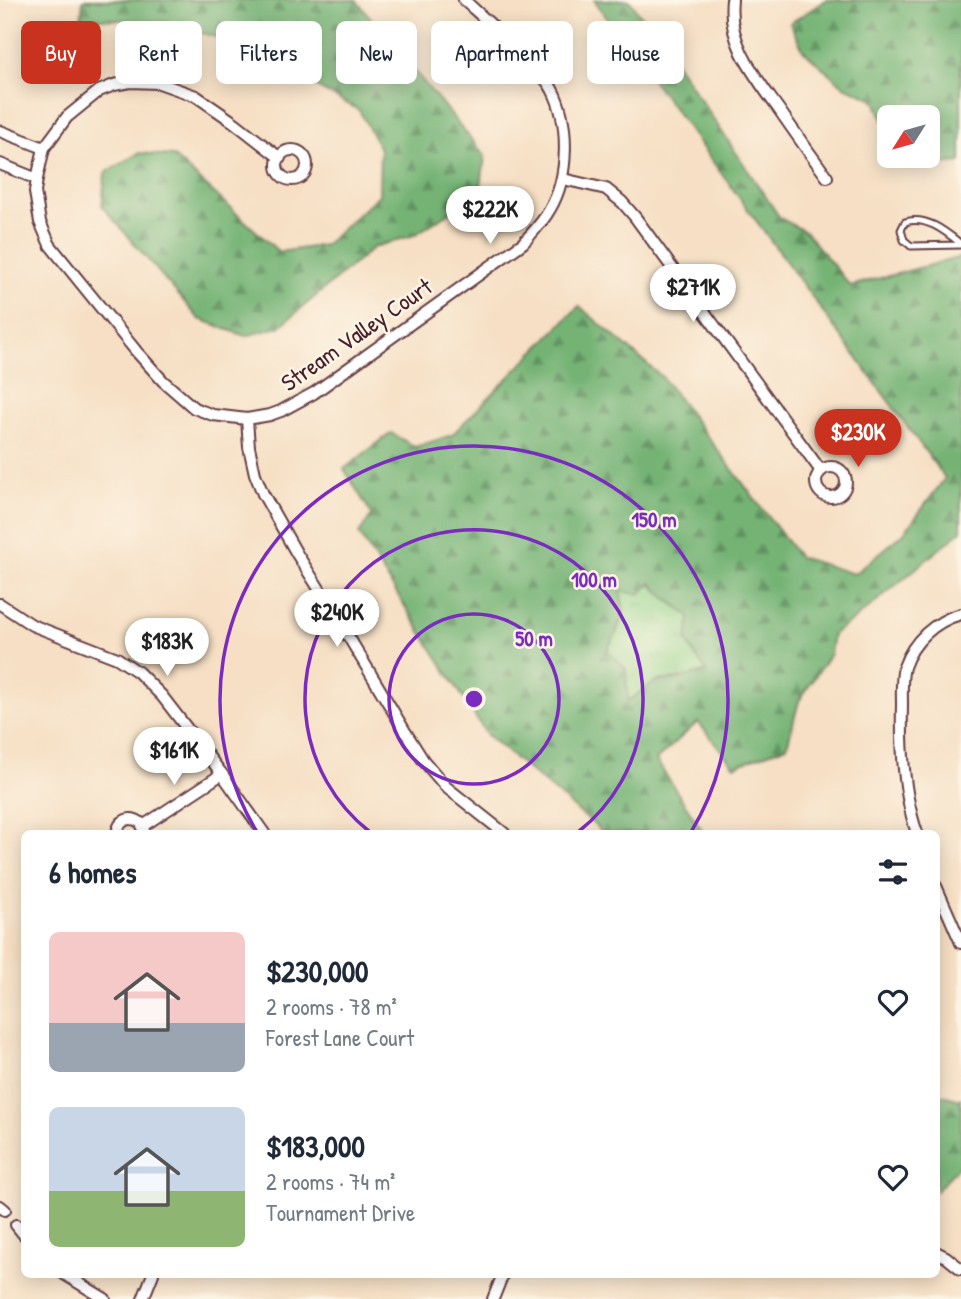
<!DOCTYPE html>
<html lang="en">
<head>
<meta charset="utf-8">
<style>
  :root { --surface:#fff; --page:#f6f6f7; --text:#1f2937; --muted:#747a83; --accent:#c8321e }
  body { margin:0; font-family:"Patrick Hand",sans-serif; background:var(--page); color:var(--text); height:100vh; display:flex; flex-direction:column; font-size:26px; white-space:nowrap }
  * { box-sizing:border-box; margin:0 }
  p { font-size:23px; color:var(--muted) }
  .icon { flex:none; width:38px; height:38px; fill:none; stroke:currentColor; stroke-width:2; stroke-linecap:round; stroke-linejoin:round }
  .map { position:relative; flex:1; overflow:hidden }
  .panel { position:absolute; left:21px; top:830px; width:919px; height:448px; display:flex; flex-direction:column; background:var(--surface); border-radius:10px; box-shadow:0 4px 18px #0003 }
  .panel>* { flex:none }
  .guide { position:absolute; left:21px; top:21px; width:920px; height:63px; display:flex; gap:14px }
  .needle { width:46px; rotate:233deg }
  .fabs { position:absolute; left:877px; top:105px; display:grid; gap:14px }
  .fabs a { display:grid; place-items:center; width:63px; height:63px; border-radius:10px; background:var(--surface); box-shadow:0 4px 18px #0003; font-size:35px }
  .price { position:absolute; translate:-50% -60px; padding:0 16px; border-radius:24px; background:#fff; color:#222; font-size:23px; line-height:46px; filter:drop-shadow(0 2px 4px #0008) }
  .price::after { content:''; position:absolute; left:50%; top:42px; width:21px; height:16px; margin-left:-10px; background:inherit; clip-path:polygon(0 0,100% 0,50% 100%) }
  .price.selected { background:var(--accent); color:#fff }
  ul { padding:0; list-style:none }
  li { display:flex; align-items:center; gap:21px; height:175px; padding:0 28px }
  li span { display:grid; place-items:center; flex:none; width:196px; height:140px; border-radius:10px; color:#555 }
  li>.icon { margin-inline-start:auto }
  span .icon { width:84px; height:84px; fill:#fffc; stroke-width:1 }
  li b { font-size:30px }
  h2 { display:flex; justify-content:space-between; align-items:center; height:84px; padding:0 28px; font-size:30px }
  .tag { padding:0 24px; border-radius:10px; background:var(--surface); box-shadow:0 4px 18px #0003; font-size:24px; line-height:63px }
  .tag.selected { background:var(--accent); color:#fff }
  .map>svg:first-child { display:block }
</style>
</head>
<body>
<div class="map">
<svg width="961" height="1299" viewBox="0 0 961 1299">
  <defs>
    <pattern id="grass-tufts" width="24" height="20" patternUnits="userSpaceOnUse" patternTransform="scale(1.75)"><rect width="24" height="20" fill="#90d189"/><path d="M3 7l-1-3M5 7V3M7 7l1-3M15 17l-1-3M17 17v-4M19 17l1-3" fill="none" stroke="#7eb376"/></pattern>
    <pattern id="forest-firs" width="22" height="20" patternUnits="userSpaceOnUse" patternTransform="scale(1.75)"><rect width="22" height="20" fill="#74b375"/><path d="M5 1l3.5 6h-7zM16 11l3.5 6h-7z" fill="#619160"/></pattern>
  </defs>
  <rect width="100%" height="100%" fill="#fcf5e5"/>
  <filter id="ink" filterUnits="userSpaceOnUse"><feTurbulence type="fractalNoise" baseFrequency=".0143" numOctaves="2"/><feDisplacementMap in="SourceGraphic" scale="14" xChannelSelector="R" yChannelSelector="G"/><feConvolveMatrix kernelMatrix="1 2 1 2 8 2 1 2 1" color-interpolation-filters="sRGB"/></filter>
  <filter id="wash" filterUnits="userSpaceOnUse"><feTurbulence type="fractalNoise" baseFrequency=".00686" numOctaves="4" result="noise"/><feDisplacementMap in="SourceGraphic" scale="28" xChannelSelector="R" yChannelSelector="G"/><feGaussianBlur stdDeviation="1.57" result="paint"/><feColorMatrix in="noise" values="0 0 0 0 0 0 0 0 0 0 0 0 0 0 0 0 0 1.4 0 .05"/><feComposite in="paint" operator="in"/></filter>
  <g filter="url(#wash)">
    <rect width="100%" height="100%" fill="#f6dfc4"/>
    <path fill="url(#grass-tufts)" stroke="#6d785a" stroke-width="2" d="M650 583 667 599 690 616 696 657 707 671 678 679 657 681 628 701 607 650 616 633 624 611 620 591Z"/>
    <g fill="url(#forest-firs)" stroke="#5f6950" stroke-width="2" fill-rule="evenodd">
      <path d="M83 0H356L485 156 480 193 414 235 374 247 279 327 245 336 199 319 102 206 105 173 139 153 173 156 279 252 325 245 379 195 380 149 359 110 236 43 165 22 81 18Z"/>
      <path d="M594 0H629L665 47 780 218 806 232 850 286 961 257V531L855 619 833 634 830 654 799 701 787 746 734 766 698 722 656 760 704 833H602L597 827 487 735 359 534 372 515 344 469 391 433 415 447 452 435 579 306 662 377 799 557 854 574 903 534 945 478ZM651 583 667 599 690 616 687 641 696 657 707 671 678 679 657 681 628 701 626 669 607 650 616 633 624 611 620 591 640 594Z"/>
      <path d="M826 0H961V162L940 164 928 155V117H889V128L886 126 874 99 842 85 803 50 790 23Z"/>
      <path d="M936 1093 960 1100 961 1097V1164L936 1191Z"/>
    </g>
  </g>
  <g filter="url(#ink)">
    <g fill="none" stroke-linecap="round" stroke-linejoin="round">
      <g stroke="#643c42" stroke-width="9">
        <path id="service" d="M961 244C946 232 926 215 905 222L901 230 904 240 911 246 961 245"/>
      </g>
      <g stroke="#643c42" stroke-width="14">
        <g id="minor">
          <path d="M732 0C727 44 756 77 780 111 795 133 811 155 827 177"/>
          <path d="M0 131 44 148"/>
          <circle cx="292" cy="165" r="15"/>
          <path d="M280 158 235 123 196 96 159 83 130 82 114 85 99 91 67 117 44 148 37 179 35 192 40 222 50 245 136 351 163 381 194 408 213 415 247 419 270 415 281 411 314 393 523 243C533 232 543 222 550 209 569 177 570 122 552 89 548 81 540 74 535 68 513 44 488 22 464 0"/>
          <path d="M0 164 37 179"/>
          <path d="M563 179 606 189 622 202 635 217 821 471"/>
          <path d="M247 419 249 447 255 474 263 494 297 554 335 614 406 733 423 760 446 787 504 833"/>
          <circle cx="831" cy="482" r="15"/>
          <path d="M0 604 32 625 117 658 138 672 162 696 222 774 264 833"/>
          <path d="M143 826 222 774"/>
          <path d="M117 833C119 820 130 815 141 823L145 833"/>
          <path d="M917 833C903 793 901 747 902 705 902 693 901 678 904 667 913 641 935 621 961 614"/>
          <path d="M936 886 961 943"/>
          <path d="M0 1206 5 1210"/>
          <path d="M16 1225 24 1235"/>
          <path d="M936 1252 946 1257 961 1269"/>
          <path d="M64 1274 105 1299"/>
          <path d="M143 1299 153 1274"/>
          <path d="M493 1299 503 1274"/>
        </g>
      </g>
      <use href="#service" stroke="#fff" stroke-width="5"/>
      <use href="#minor" stroke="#fff" stroke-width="10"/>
    </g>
  </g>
  <g fill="none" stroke="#7b2cbf" stroke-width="3.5">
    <circle cx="474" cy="699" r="85"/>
    <path d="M370 832A169 169 0 1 1 578 832"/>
    <path d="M257 832A254 254 0 1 1 691 832"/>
  </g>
  <g text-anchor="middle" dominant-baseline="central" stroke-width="5" stroke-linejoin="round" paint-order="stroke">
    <g font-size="24" fill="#4a1f2b" stroke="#fcf5e5">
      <text transform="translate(356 334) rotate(-35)">Stream Valley Court</text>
    </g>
  </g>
  <circle cx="474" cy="699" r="10" fill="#7b2cbf" stroke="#fcf5e5" stroke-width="3.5"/>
  <g font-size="21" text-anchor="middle" font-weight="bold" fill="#7b2cbf" stroke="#fcf5e5" stroke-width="5" stroke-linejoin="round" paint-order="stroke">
    <text x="654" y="527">150 m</text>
    <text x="594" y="587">100 m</text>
    <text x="534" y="646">50 m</text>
  </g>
</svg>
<div class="fabs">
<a><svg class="needle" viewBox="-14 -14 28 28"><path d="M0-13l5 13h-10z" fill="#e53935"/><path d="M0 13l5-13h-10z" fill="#747a83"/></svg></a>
</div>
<b class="price" style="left:490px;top:246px">$222K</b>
<b class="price" style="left:693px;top:324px">$271K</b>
<b class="price selected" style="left:858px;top:469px">$230K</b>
<b class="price" style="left:337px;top:649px">$240K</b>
<b class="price" style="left:167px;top:678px">$183K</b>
<b class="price" style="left:174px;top:787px">$161K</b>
<div class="guide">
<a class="tag selected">Buy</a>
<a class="tag">Rent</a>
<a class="tag">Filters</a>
<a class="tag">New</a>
<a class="tag">Apartment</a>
<a class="tag">House</a>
</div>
<section class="panel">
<h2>6 homes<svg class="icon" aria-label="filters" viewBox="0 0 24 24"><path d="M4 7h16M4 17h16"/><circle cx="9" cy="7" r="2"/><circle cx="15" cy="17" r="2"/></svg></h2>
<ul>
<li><span style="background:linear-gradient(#f6c9c9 65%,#9aa5b1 0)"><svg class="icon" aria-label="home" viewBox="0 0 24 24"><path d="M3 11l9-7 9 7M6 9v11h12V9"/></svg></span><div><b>$230,000</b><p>2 rooms · 78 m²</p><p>Forest Lane Court</p></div><svg class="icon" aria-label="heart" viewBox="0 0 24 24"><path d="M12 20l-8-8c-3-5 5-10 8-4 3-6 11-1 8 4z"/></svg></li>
<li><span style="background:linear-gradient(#c9d6e8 60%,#8fb573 0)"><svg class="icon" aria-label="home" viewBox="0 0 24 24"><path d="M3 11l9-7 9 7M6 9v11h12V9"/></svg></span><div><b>$183,000</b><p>2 rooms · 74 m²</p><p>Tournament Drive</p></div><svg class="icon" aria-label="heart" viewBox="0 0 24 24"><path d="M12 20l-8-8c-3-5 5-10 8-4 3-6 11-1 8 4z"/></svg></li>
</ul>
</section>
</div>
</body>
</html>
